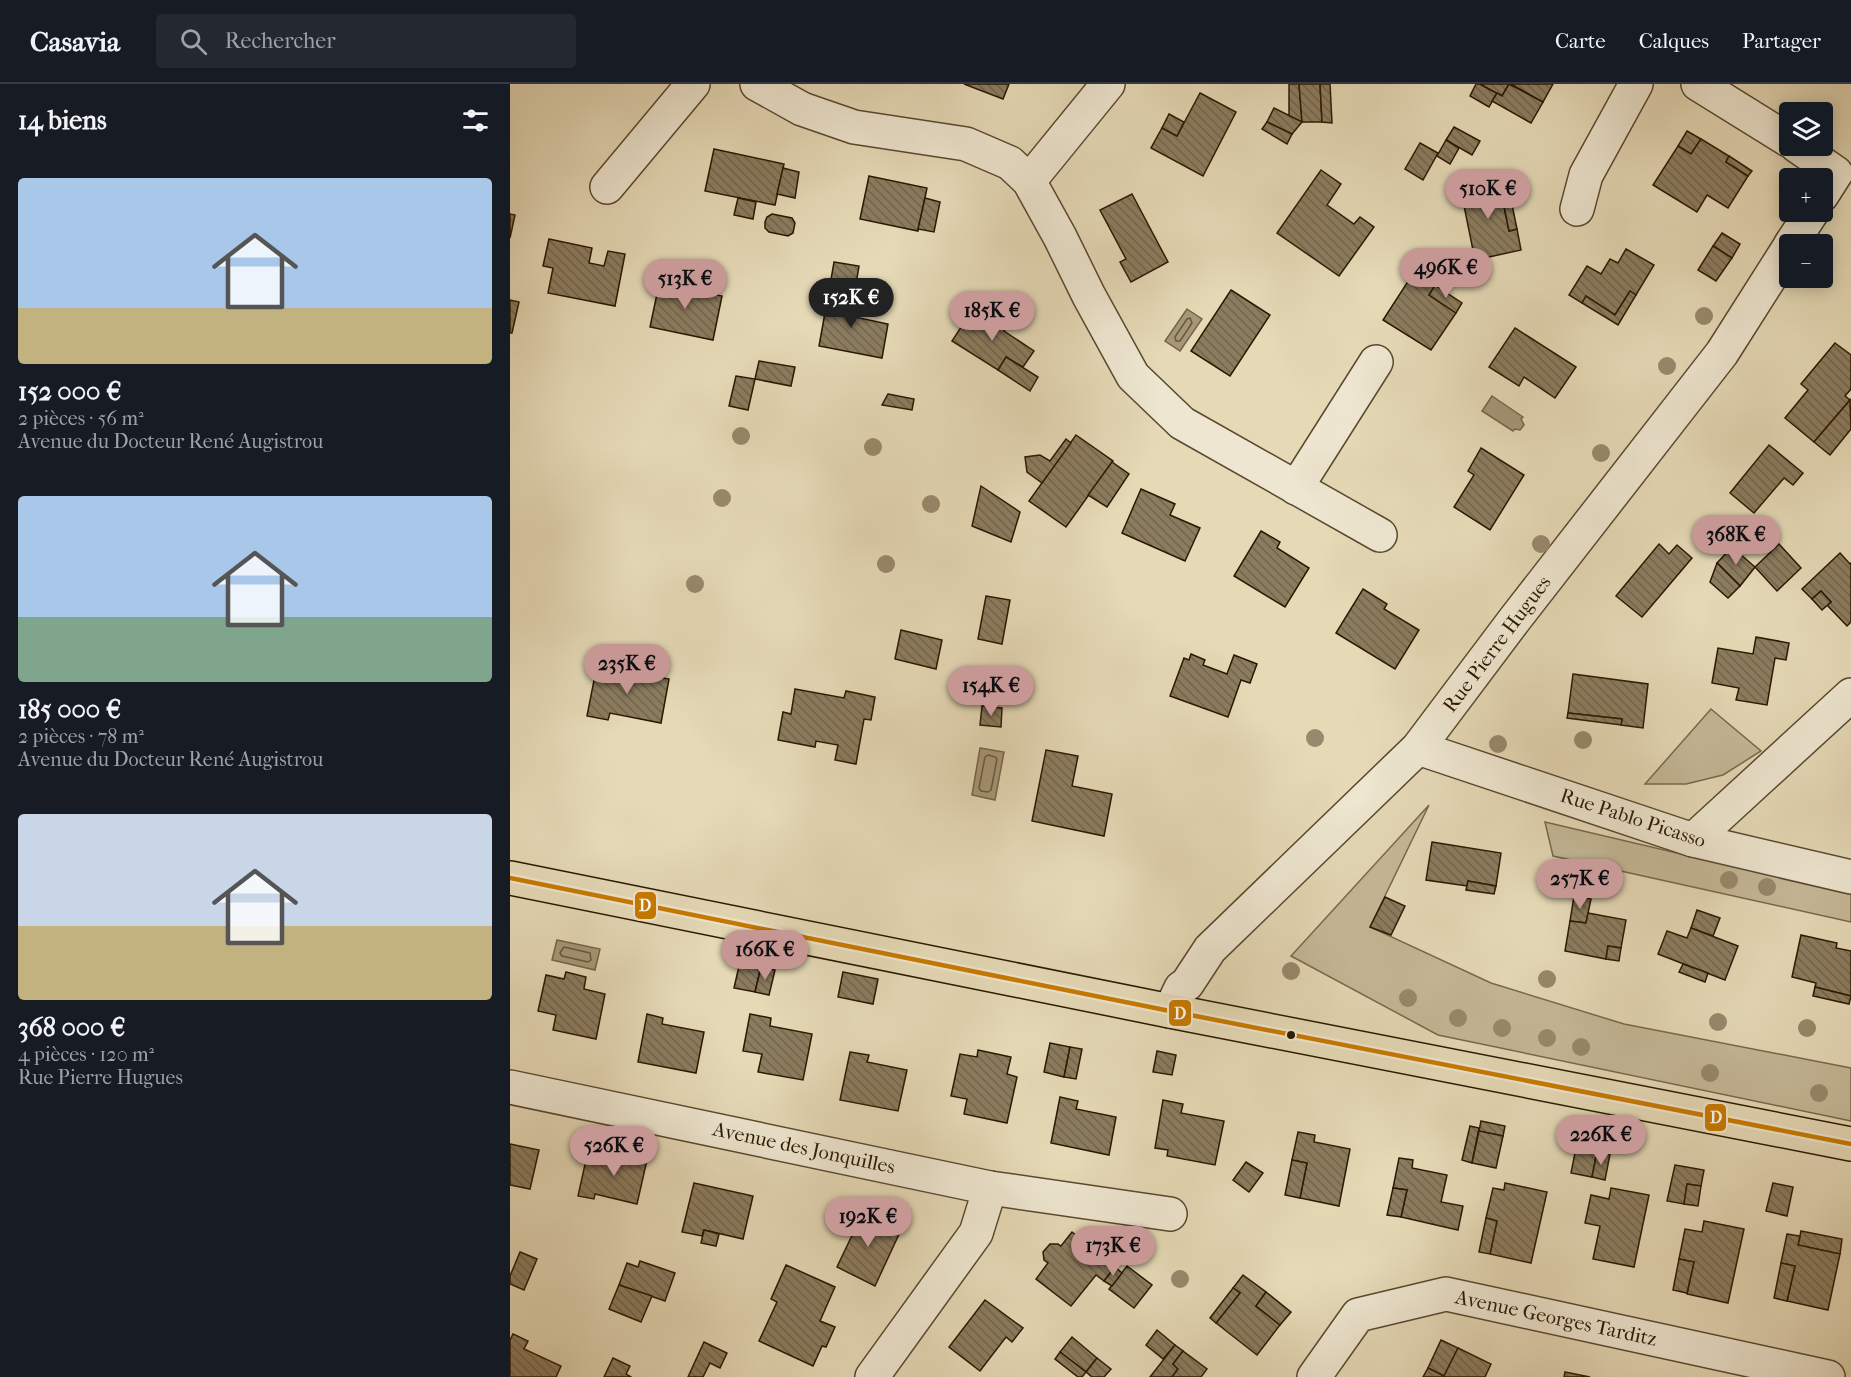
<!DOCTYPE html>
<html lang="fr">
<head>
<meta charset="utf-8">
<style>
  :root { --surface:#171b24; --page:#242831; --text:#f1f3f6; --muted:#9ea1a6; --line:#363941; --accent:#c59692 }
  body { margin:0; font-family:"IM FELL French Canon",serif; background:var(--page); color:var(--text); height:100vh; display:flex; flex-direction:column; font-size:22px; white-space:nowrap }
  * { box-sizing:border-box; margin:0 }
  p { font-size:20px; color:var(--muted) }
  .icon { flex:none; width:33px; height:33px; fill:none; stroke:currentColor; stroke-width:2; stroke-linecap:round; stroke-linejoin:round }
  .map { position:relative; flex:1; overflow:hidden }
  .panel { display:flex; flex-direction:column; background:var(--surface); width:510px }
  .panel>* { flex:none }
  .tools { position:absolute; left:1269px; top:18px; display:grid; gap:12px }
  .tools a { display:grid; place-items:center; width:54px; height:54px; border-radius:6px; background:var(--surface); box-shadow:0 3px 15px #0003; font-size:30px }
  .price { position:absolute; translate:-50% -51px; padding:0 14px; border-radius:21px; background:var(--accent); color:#111; font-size:20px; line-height:39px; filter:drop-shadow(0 2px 3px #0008) }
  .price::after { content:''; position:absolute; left:50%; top:36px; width:18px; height:14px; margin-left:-9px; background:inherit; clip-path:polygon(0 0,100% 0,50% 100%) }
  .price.current { background:#222; color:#fff }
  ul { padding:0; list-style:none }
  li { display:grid; align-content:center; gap:12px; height:318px; padding:0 18px }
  li span { display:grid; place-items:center; height:186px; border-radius:6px; color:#555 }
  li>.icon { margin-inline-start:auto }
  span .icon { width:108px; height:108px; fill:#fffc; stroke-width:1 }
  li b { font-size:26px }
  h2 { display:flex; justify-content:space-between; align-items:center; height:72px; padding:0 18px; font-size:26px }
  header { display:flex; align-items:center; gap:36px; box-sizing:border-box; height:84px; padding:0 30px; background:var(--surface); border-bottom:2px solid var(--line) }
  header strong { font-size:28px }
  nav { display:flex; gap:33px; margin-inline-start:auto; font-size:21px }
  .search { width:420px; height:54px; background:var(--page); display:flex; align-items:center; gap:15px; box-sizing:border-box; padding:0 21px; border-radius:6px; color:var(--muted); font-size:22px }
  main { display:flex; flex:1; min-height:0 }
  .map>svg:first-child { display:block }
</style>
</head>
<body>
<header>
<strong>Casavia</strong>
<div class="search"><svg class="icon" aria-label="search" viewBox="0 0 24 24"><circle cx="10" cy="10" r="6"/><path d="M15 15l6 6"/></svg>Rechercher</div>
<nav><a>Carte</a><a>Calques</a><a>Partager</a></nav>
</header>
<main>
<section class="panel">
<h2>14 biens<svg class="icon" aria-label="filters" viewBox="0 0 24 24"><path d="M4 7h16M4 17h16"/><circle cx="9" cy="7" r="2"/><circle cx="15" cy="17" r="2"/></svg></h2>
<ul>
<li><span style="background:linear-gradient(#a9c7e8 70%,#c2b280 0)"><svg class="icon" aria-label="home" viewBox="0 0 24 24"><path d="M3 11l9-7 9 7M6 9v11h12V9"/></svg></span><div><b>152 000 €</b><p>2 pièces · 56 m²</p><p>Avenue du Docteur René Augistrou</p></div></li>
<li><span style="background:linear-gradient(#a9c7e8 65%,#7fa58c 0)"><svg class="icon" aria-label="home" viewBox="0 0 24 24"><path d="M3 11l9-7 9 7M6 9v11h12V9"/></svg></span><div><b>185 000 €</b><p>2 pièces · 78 m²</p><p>Avenue du Docteur René Augistrou</p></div></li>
<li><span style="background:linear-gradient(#c9d6e8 60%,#c2b280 0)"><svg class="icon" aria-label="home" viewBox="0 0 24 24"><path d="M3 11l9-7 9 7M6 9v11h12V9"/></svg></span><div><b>368 000 €</b><p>4 pièces · 120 m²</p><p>Rue Pierre Hugues</p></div></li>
</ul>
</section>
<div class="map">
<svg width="1341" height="1293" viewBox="0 0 1341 1293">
  <defs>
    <pattern id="building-back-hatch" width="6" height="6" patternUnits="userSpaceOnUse" patternTransform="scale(1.5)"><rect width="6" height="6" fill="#8b7c5f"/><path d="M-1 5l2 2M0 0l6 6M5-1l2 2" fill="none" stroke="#72654c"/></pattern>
  </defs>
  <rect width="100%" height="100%" fill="#e5d9b6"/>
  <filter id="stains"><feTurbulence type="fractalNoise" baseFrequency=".00333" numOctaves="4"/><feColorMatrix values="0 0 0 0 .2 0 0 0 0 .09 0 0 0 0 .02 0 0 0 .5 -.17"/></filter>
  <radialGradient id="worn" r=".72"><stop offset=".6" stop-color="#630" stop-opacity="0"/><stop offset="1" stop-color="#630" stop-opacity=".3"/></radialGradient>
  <g fill="#c5b897" stroke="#78684c" stroke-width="1.5">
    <path d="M1201 625 1251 667 1213 691 1176 700H1135Z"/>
    <path d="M919 721 860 843 981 899 1114 940 1341 984V1037L928 951 781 872Z"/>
    <path d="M1035 738 1341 810V838L1043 772Z"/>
  </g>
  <g fill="#a59778" stroke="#746448" stroke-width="1.5">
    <path d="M677 225 692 235 670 267 655 257Z"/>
    <path d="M982 312 1013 333 1011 335 1014 341 1010 346 1005 345 1003 347 972 327Z"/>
    <path d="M470 664 494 668 485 716 462 711Z"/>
    <path d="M47 856 90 865 85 886 42 876Z"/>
  </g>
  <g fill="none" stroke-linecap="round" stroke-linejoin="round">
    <g stroke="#68583c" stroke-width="1.5">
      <path d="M680 234 682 239 670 257H666L665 253 677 235Z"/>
      <path d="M478 671 485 673 487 675 481 706 478 708 471 707 469 704 475 673Z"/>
      <path d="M54 863 80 869 81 876 78 878 52 872 50 869Z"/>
    </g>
  </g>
  <g fill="url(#building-back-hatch)" stroke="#2a1801" stroke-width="1.5">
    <path d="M454 0H499L493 15Z"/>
    <path d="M779 0H789L792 38 779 32Z"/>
    <path d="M789 0H810L812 38H792Z"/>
    <path d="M810 0H820L822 39 812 38Z"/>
    <path d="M966 0H970L987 9 979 23 960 12Z"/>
    <path d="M970 0H999L992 12Z"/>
    <path d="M999 0 1033 18 1021 39 982 17 987 9 992 12Z"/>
    <path d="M1001 0H1043L1033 18Z"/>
    <path d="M690 9 726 28 693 92 641 64 652 44 667 52Z"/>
    <path d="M764 24 792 38 782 50 757 38Z"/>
    <path d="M659 30 674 38 667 52 652 44Z"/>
    <path d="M757 38 782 50 777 60 752 45Z"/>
    <path d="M944 43 970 57 962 71 936 56Z"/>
    <path d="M1177 47 1191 55 1181 70 1168 62Z"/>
    <path d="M1191 55 1219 72 1216 78 1238 92 1218 124 1197 111 1187 128 1143 101 1168 62 1181 70Z"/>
    <path d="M936 56 949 64 940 80 927 72Z"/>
    <path d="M910 59 928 69 913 96 895 85Z"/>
    <path d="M204 65 274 80 265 121 195 107Z"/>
    <path d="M1219 72 1242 87 1238 92 1216 78Z"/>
    <path d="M273 84 289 88 285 114 267 110Z"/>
    <path d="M811 86 831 100 817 121 844 140 850 133 864 143 829 192 767 149Z"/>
    <path d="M359 92 417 104 408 147 350 135Z"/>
    <path d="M988 94 999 147 1007 145 1011 166 965 176 950 102Z"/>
    <path d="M999 106 1007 145 999 147 991 107Z"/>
    <path d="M622 110 658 178 621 198 610 178 616 175 590 126Z"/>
    <path d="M228 114 246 118 243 135 224 131Z"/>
    <path d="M415 114 430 118 424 148 408 145Z"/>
    <path d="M0 130 5 131 0 154Z"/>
    <path d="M262 130 282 134 285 139 283 149 278 152 259 148 255 144V138L257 133Z"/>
    <path d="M1212 149 1230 160 1222 174 1203 162Z"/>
    <path d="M39 155 82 164 79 179 94 182 98 167 115 170 105 222 38 209 43 184 33 182Z"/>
    <path d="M1203 162 1222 174 1206 197 1188 186Z"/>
    <path d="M1116 165 1144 181 1126 211 1120 207 1105 231 1076 212 1072 219 1059 211 1077 182 1091 190 1100 175 1108 179Z"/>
    <path d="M324 178 349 182 344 212 319 207Z"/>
    <path d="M906 185 927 199 919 211 946 229 921 266 873 236Z"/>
    <path d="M151 191 177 197 176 205 212 212 203 256 140 243Z"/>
    <path d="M925 201 952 219 946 229 919 211Z"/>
    <path d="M721 206 760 231 720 292 681 267Z"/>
    <path d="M319 207 344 212 340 232 378 240 372 274 309 262Z"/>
    <path d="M1120 207 1126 211 1108 241 1072 219 1076 212 1105 231Z"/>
    <path d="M0 216 9 218 2 249H0Z"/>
    <path d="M459 231 474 241 481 231 498 241 494 247 524 267 513 283 496 273 488 286 442 257Z"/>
    <path d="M1005 244 1066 283 1045 314 1014 293 1009 302 979 283Z"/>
    <path d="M1325 259 1341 271V305L1335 312 1340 316 1304 358 1275 334 1298 306 1291 300Z"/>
    <path d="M496 273 528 293 520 307 488 286Z"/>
    <path d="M249 277 285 283 281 302 245 295Z"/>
    <path d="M226 292 245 295 238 326 219 322Z"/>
    <path d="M378 310 404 315 402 326 372 321Z"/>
    <path d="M1340 316 1341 345 1320 371 1304 358Z"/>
    <path d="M566 351 603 377 556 443 519 417Z"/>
    <path d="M556 355 561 359 532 399 517 388 515 373 530 371 540 377Z"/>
    <path d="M1259 361 1293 389 1283 401 1274 394 1244 429 1220 409Z"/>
    <path d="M971 364 1014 391 980 446 944 423 964 391 958 387Z"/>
    <path d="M602 378 619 390 597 423 578 411Z"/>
    <path d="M471 402 510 428 501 458 462 442Z"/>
    <path d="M631 405 665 420 660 431 690 444 675 477 612 449Z"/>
    <path d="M751 447 770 458 767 464 799 484 775 523 724 492Z"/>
    <path d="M1149 460 1159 470 1167 461 1182 474 1132 533 1106 512Z"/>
    <path d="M1269 460 1291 484 1267 507 1245 483Z"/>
    <path d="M1222 463 1245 483 1230 502 1207 479Z"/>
    <path d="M1330 469 1340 480 1341 479V538L1337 542 1317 521 1321 518 1311 507 1302 515 1292 505Z"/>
    <path d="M1207 479 1230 502 1218 514 1200 498Z"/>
    <path d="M853 505 877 520 874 525 909 546 885 585 826 549Z"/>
    <path d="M1311 507 1321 518 1312 526 1302 515Z"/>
    <path d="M476 512 500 516 492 560 468 555Z"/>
    <path d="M391 546 432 556 426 585 385 575Z"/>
    <path d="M1246 553 1279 559 1276 576 1265 574 1257 621 1226 616 1229 604 1202 599 1208 564 1243 570Z"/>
    <path d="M681 570 695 576 693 581 717 590 724 571 747 580 740 599 731 596 718 633 660 612 674 574 679 576Z"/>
    <path d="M87 581 159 595 151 639 100 629 98 636 77 632Z"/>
    <path d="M1063 590 1138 600 1133 644 1111 641 1112 635 1058 629Z"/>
    <path d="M285 605 334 614 336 607 365 613 361 636 354 635 346 680 325 676 328 661 306 657 305 663 268 656 273 628 281 630Z"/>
    <path d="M472 622 492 624 491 643 470 641Z"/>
    <path d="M1058 629 1112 635 1111 641 1057 634Z"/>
    <path d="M536 666 568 672 562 702 602 710 594 752 522 737Z"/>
    <path d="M922 758 991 769 986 802 958 797 957 802 916 796Z"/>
    <path d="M958 797 986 802 984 810 956 806Z"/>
    <path d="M1064 812 1081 815 1076 839 1060 837Z"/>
    <path d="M875 813 895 822 881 851 860 843Z"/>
    <path d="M1187 826 1210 834 1203 852 1181 844Z"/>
    <path d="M1078 829 1116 836 1111 864 1098 862 1096 875 1055 867 1060 837 1076 839Z"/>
    <path d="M1181 844 1228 862 1215 896 1148 870 1157 847 1177 854Z"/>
    <path d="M1291 851 1327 859 1326 864 1341 867V912L1305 903 1306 899 1282 893Z"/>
    <path d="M1098 862 1111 864 1109 877 1096 875Z"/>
    <path d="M230 878 251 883 245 908 224 904Z"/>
    <path d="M1173 880 1198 889 1195 898 1169 888Z"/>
    <path d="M251 883 265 886 259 911 245 908Z"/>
    <path d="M56 888 76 893 74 905 95 910 86 955 43 946 46 931 28 927 36 891 54 895Z"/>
    <path d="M333 888 368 895 363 920 328 913Z"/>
    <path d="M1305 903 1341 912 1339 920 1303 912Z"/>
    <path d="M137 930 153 934 152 940 194 948 186 989 128 978Z"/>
    <path d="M240 930 261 934 260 942 302 950 293 996 248 988 252 970 233 967Z"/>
    <path d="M540 959 560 963 554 993 534 988Z"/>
    <path d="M560 963 572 965 566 995 554 993Z"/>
    <path d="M468 966 501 973 497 990 507 993 497 1039 454 1030 457 1015 441 1012 450 970 467 973Z"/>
    <path d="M647 967 666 971 662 991 643 988Z"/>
    <path d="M340 968 359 971 357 978 397 986 388 1027 330 1016Z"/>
    <path d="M550 1013 568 1017 566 1025 606 1033 599 1071 541 1059Z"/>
    <path d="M653 1016 673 1020 671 1029 714 1037 705 1081 657 1072 658 1066 645 1064Z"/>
    <path d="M971 1037 995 1042 993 1052 969 1047Z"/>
    <path d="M960 1042 969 1044 962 1079 952 1076Z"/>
    <path d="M969 1047 993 1052 986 1084 962 1079Z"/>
    <path d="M788 1048 805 1051 804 1058 840 1065 829 1122 790 1114 797 1079 782 1076Z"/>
    <path d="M0 1060 29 1066 20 1105 0 1101Z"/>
    <path d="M1066 1064 1087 1068 1082 1093 1061 1089Z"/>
    <path d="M93 1066 137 1076 127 1120 85 1110 84 1115 68 1112 76 1076 90 1079Z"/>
    <path d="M1087 1068 1100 1070 1095 1096 1082 1093Z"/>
    <path d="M889 1074 903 1076 902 1084 937 1091 931 1118 953 1122 948 1146 891 1133 897 1106 883 1104Z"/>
    <path d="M782 1076 797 1079 790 1114 775 1111Z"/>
    <path d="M736 1078 753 1089 739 1108 723 1096Z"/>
    <path d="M1165 1081 1194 1086 1191 1102 1177 1100 1174 1120 1157 1117Z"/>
    <path d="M184 1099 243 1112 233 1155 194 1146 192 1152 172 1148Z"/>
    <path d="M995 1099 1037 1108 1021 1179 980 1170 987 1137 976 1134 983 1104 994 1106Z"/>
    <path d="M1263 1099 1283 1103 1277 1132 1256 1127Z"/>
    <path d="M1177 1100 1191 1102 1188 1122 1174 1120Z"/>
    <path d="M883 1104 897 1106 891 1133 877 1131Z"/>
    <path d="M1101 1104 1139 1111 1124 1183 1083 1175 1090 1142 1075 1139 1081 1111 1099 1115Z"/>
    <path d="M344 1127 390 1148 365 1202 327 1183 345 1145 337 1141Z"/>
    <path d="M976 1134 987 1137 980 1170 969 1168Z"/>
    <path d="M1194 1137 1234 1145 1218 1219 1177 1210 1184 1178 1169 1175 1175 1145 1192 1148Z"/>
    <path d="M194 1146 209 1150 206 1162 191 1159Z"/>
    <path d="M1291 1147 1332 1155 1330 1170 1288 1161Z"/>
    <path d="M562 1148 605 1183 594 1197 586 1191 561 1222 526 1195 538 1179 534 1176 533 1168 540 1160H548L551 1162Z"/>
    <path d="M1277 1150 1290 1152 1288 1161 1330 1170 1318 1226 1277 1217 1285 1182 1271 1179Z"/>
    <path d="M10 1168 27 1175 14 1206 0 1200V1192Z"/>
    <path d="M1169 1175 1184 1178 1177 1209 1163 1206Z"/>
    <path d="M130 1177 165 1189 155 1217 109 1201 117 1179 128 1183Z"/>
    <path d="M1271 1179 1285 1182 1277 1217 1264 1214Z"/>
    <path d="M276 1181 325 1203 310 1237 325 1243 316 1263 312 1262 303 1282 249 1257 267 1218 261 1215Z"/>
    <path d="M617 1182 642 1201 624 1224 599 1205Z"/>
    <path d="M605 1183 612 1189 602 1202 594 1197Z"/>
    <path d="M733 1191 756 1208 746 1222 770 1241 747 1271 706 1239 730 1209 723 1204Z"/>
    <path d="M109 1201 142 1212 131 1238 99 1225Z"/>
    <path d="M723 1204 730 1209 706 1239 700 1234Z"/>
    <path d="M756 1208 781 1228 770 1241 746 1222Z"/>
    <path d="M475 1216 513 1244 502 1258 496 1253 470 1287 439 1263Z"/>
    <path d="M647 1246 665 1261 653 1275 636 1261Z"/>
    <path d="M3 1250 18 1257 14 1265 51 1282 46 1293H0V1256Z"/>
    <path d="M562 1253 587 1274 576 1288 550 1268Z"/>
    <path d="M931 1256 948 1264 934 1292 918 1284Z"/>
    <path d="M194 1258 217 1269 210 1284 200 1279 193 1293H178Z"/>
    <path d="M665 1261 673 1267 663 1280 668 1285 662 1293H640Z"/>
    <path d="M948 1264 981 1280 975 1293H913L918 1284 934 1292Z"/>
    <path d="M673 1267 697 1285 691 1293H662L668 1285 663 1280Z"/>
    <path d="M550 1268 576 1288 572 1293H568L545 1275Z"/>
    <path d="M103 1274 120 1282 116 1290 121 1293H94Z"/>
    <path d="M587 1274 601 1285 594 1293H582L576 1288Z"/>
    <path d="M1055 1288 1080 1293H1054Z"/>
  </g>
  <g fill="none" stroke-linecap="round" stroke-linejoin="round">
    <g stroke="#59482e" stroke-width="36">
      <g id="minor">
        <path d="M247 0 292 25 344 43 456 60 500 79 519 97 550 153 579 212 623 292 672 339 870 451"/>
        <path d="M1188 0 1280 57"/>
        <path d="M1287 62 1326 89 1312 111"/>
        <path d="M519 97 598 0"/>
        <path d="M97 103 183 0"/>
        <path d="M1067 125 1076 91 1126 0"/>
        <path d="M1281 160 1302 128"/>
        <path d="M786 404 866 278"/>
        <path d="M908 664 1183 756 1341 793"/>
        <path d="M1183 756 1341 611"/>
        <path d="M660 927 671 904 677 900 700 865 908 664 1005 535 1212 269 1280 162"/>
        <path d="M0 1003 480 1104 660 1130"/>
        <path d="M362 1293 466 1149 480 1104"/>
        <path d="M804 1293 848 1231 936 1210 1318 1293"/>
      </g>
    </g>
    <g stroke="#2a1801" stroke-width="36">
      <path id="major" d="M0 794 660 927 1341 1060"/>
    </g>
    <use href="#minor" stroke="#eee6d0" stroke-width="33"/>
    <use href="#major" stroke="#e5d9b6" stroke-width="33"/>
    <g stroke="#eee6d0" stroke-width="9">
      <path id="bus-1" d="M0 794 660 927 1341 1060"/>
    </g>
    <use href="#bus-1" stroke="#c97a00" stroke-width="4.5"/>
  </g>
  <g fill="#97896b">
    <circle cx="1194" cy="232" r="9"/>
    <circle cx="1157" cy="282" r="9"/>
    <circle cx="231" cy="352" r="9"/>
    <circle cx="363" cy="363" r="9"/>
    <circle cx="1091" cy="369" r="9"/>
    <circle cx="212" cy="414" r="9"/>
    <circle cx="421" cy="420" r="9"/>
    <circle cx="1031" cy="460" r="9"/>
    <circle cx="376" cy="480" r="9"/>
    <circle cx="185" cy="500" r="9"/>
    <circle cx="805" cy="654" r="9"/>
    <circle cx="1073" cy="656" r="9"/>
    <circle cx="988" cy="660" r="9"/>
    <circle cx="1219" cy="796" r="9"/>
    <circle cx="1257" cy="803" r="9"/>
    <circle cx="781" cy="887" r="9"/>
    <circle cx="1037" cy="895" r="9"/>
    <circle cx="898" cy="914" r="9"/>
    <circle cx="948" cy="934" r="9"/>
    <circle cx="1208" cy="938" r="9"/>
    <circle cx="992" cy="944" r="9"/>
    <circle cx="1297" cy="944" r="9"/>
    <circle cx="1037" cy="954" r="9"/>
    <circle cx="1071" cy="963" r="9"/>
    <circle cx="1200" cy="989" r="9"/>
    <circle cx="1309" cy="1009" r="9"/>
    <circle cx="670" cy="1195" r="9"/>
  </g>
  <circle fill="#2a1801" stroke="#eee6d0" stroke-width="2" cx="781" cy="951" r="5"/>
  <g text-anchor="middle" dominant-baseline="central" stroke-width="6" stroke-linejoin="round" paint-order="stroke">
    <g font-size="20" fill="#2a1801" stroke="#eee6d0">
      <text transform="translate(987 560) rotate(-53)">Rue Pierre Hugues</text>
      <text transform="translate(1123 734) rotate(18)">Rue Pablo Picasso</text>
      <text transform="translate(294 1064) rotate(12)">Avenue des Jonquilles</text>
      <text transform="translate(1046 1234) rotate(12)">Avenue Georges Tarditz</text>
    </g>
  </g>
  <g stroke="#eee6d0" stroke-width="2">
    <rect x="124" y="807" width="23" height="29" rx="6" fill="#c97a00"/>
    <rect x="658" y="915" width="24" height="28" rx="6" fill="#c97a00"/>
    <rect x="1194" y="1019" width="23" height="29" rx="6" fill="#c97a00"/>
  </g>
  <g font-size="16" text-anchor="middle" font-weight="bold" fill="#fff">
    <text x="135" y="827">D</text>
    <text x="670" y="935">D</text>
    <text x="1206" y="1039">D</text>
  </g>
  <rect width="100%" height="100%" filter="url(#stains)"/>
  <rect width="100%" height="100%" fill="url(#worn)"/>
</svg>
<div class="tools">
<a><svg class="icon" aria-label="layers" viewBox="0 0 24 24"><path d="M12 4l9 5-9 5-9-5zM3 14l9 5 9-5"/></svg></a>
<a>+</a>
<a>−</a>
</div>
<b class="price" style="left:978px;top:136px">510K €</b>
<b class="price" style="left:936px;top:215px">496K €</b>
<b class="price" style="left:175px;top:226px">513K €</b>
<b class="price current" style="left:341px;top:245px">152K €</b>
<b class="price" style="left:482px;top:258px">185K €</b>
<b class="price" style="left:1226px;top:482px">368K €</b>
<b class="price" style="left:117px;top:611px">235K €</b>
<b class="price" style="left:481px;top:633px">154K €</b>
<b class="price" style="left:1070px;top:826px">257K €</b>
<b class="price" style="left:255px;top:897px">166K €</b>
<b class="price" style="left:1091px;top:1082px">226K €</b>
<b class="price" style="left:104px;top:1093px">526K €</b>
<b class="price" style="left:358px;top:1164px">192K €</b>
<b class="price" style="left:603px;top:1193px">173K €</b>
</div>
</main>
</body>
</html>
